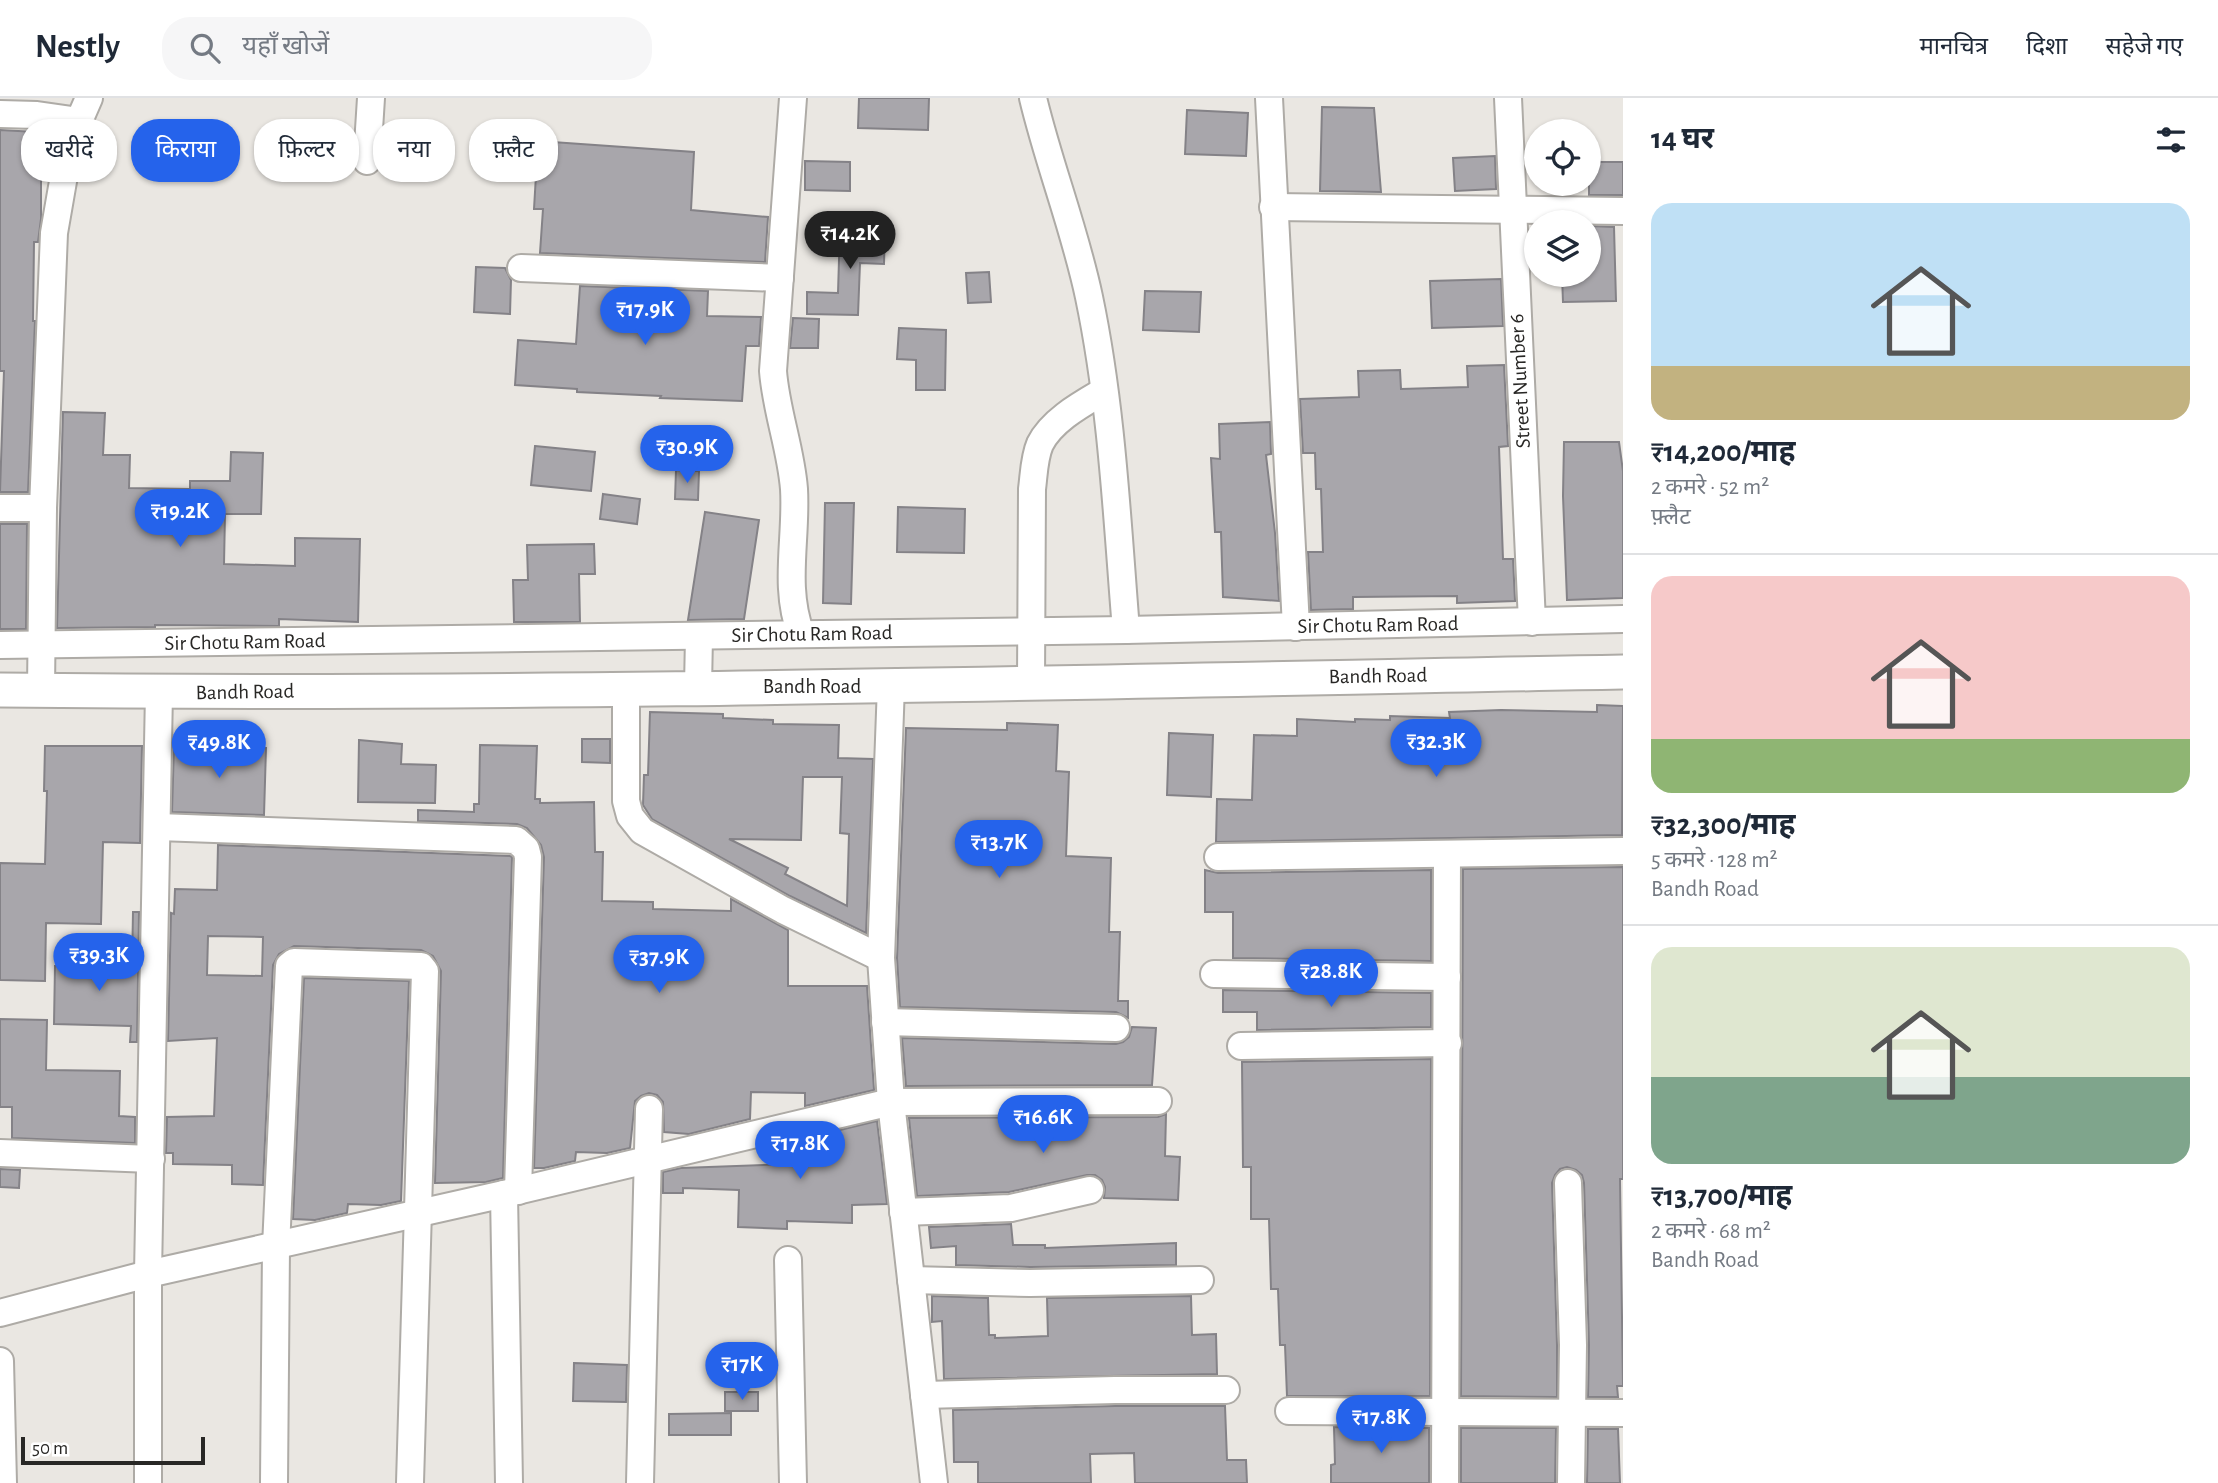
<!DOCTYPE html>
<html lang="hi">
<head>
<meta charset="utf-8">
<style>
  :root { --surface:#fff; --page:#f6f6f7; --text:#1f2937; --muted:#747a83; --line:#e0e1e3; --accent:#2563eb }
  body { margin:0; font-family:"Alegreya Sans","Noto Sans Devanagari",sans-serif; background:var(--page); color:var(--text); height:100vh; display:flex; flex-direction:column; font-size:26px; white-space:nowrap }
  * { box-sizing:border-box; margin:0 }
  p { font-size:23px; color:var(--muted) }
  .icon { flex:none; width:38px; height:38px; fill:none; stroke:currentColor; stroke-width:2; stroke-linecap:round; stroke-linejoin:round }
  .map { position:relative; flex:1; overflow:hidden }
  .side { display:flex; flex-direction:column; background:var(--surface); width:595px }
  .side>* { flex:none }
  .hud { position:absolute; left:21px; top:21px; width:665px; height:63px; display:flex; gap:14px }
  .buttons { position:absolute; left:1524px; top:21px; display:grid; gap:14px }
  .buttons a { display:grid; place-items:center; width:77px; height:77px; border-radius:50%; background:var(--surface); box-shadow:0 2px 5px #0004; font-size:35px }
  .scale { position:absolute; left:21px; bottom:18px; width:184px; box-sizing:border-box; padding-left:7px; border:4px solid #282725; border-top:0; font-size:19px; line-height:24px; white-space:nowrap; color:#282725; -webkit-text-stroke:5px #fff; paint-order:stroke }
  .price { position:absolute; translate:-50% -60px; padding:0 16px; border-radius:24px; background:var(--accent); color:#fff; font-size:23px; line-height:46px; filter:drop-shadow(0 2px 4px #0008) }
  .price::after { content:''; position:absolute; left:50%; top:42px; width:21px; height:16px; margin-left:-10px; background:inherit; clip-path:polygon(0 0,100% 0,50% 100%) }
  .price.selected { background:#222; color:#fff }
  ul { padding:0; list-style:none }
  li { display:grid; align-content:center; gap:14px; height:371px; padding:0 28px }
  li+li { border-top:2px solid var(--line) }
  li span { display:grid; place-items:center; height:217px; border-radius:21px; color:#555 }
  li>.icon { margin-inline-start:auto }
  span .icon { width:126px; height:126px; fill:#fffc; stroke-width:1 }
  li b { font-size:30px }
  h2 { display:flex; justify-content:space-between; align-items:center; height:84px; padding:0 28px; font-size:30px }
  .tag { padding:0 24px; border-radius:28px; background:var(--surface); box-shadow:0 2px 5px #0004; font-size:24px; line-height:63px }
  .tag.selected { background:var(--accent); color:#fff }
  header { display:flex; align-items:center; gap:42px; box-sizing:border-box; height:98px; padding:0 35px; background:var(--surface); border-bottom:2px solid var(--line) }
  header strong { font-size:33px }
  nav { display:flex; gap:38px; margin-inline-start:auto; font-size:24px }
  .search { width:490px; height:63px; background:var(--page); display:flex; align-items:center; gap:18px; box-sizing:border-box; padding:0 24px; border-radius:28px; color:var(--muted); font-size:26px }
  main { display:flex; flex:1; min-height:0 }
  .map>svg:first-child { display:block }
</style>
</head>
<body>
<header>
<strong>Nestly</strong>
<div class="search"><svg class="icon" aria-label="search" viewBox="0 0 24 24"><circle cx="10" cy="10" r="6"/><path d="M15 15l6 6"/></svg>यहाँ खोजें</div>
<nav><a>मानचित्र</a><a>दिशा</a><a>सहेजे गए</a></nav>
</header>
<main>
<div class="map">
<svg width="1623" height="1385" viewBox="0 0 1623 1385">
  <rect width="100%" height="100%" fill="#eae7e2"/>
  <g fill="#a8a6ab" stroke="#848287" stroke-width="2" fill-rule="evenodd">
    <path d="M859 0H929L928 32 858 30Z"/>
    <path d="M1322 9 1374 10 1381 94 1320 93Z"/>
    <path d="M1187 12 1248 15 1246 58 1185 56Z"/>
    <path d="M0 32 54 35 41 81V121L38 144H34L33 223H35L28 394H0L4 273H0Z"/>
    <path d="M538 43 694 54 691 112 768 119 765 164 540 155 543 111H534Z"/>
    <path d="M1495 58 1496 91 1455 93 1453 60Z"/>
    <path d="M805 63 850 64V93L805 92Z"/>
    <rect x="1589" y="64" width="34" height="33"/>
    <path d="M1589 128 1614 129 1616 203 1563 204 1562 177H1589Z"/>
    <path d="M840 129 885 130 884 166 860 165 858 217 807 216V194L838 195Z"/>
    <path d="M476 169 505 170 511 182 510 216 474 214Z"/>
    <path d="M989 174 991 204 968 205 966 175Z"/>
    <path d="M1501 181 1503 228 1432 230 1430 183Z"/>
    <path d="M580 188 708 193 707 218 761 219 759 248H746L742 303 660 300 661 298 577 294V291L515 287 518 242 576 246Z"/>
    <path d="M1145 193 1201 194 1199 234 1143 232Z"/>
    <path d="M793 220 819 221 818 250H790Z"/>
    <path d="M899 230 946 232 945 292H916V262L897 261Z"/>
    <path d="M1504 267 1508 348 1499 349 1503 461H1513L1515 503 1457 505V498L1353 499V511L1311 512 1308 454H1323L1321 391H1316L1315 355H1303L1300 301 1359 299 1358 273 1400 272 1401 291 1468 289 1467 268Z"/>
    <path d="M63 314 105 315 103 357H130L129 390 190 391V383H230L231 354 263 355 261 416H225L224 466 295 468V440L360 441 358 524 279 521V528L155 527V529L57 530Z"/>
    <path d="M1270 324 1271 356 1266 357 1275 435 1279 503 1223 499 1221 434H1215L1211 360 1220 361 1219 326Z"/>
    <path d="M1564 344H1619L1623 373V500L1567 502 1563 398Z"/>
    <path d="M535 348 595 354 591 393 531 387Z"/>
    <path d="M676 372 699 373 698 402 675 401Z"/>
    <path d="M603 396 640 401 637 426 600 421Z"/>
    <path d="M825 405H854L851 506 823 505Z"/>
    <path d="M898 409 965 411 964 455 897 454Z"/>
    <path d="M705 414 759 422 744 521 688 522Z"/>
    <path d="M0 426H27L26 531H0Z"/>
    <path d="M594 446 595 476H579L580 524H514L513 482H528L527 447Z"/>
    <path d="M1597 607 1623 608 1622 737 1216 744 1217 701 1252 702 1254 637 1297 638V621L1355 624V621L1390 622V618L1450 620 1449 614 1501 612 1597 614Z"/>
    <path d="M650 614 723 616V620L773 622V626L839 627 838 660 873 661 866 835 790 798 652 721 643 707 644 677H648ZM803 679H842L840 735 849 736 847 808 785 776 788 770 729 741 801 742Z"/>
    <path d="M1007 625 1058 627 1056 673 1069 674 1066 758 1111 760 1109 834H1120L1118 903H1128V920L1116 914 900 909 897 860 906 630 1007 632Z"/>
    <path d="M1169 635 1213 637 1211 699 1167 697Z"/>
    <path d="M582 641H610V665L582 664Z"/>
    <path d="M359 642 402 646 401 666 436 667 435 705 358 704Z"/>
    <path d="M480 647 537 648 535 701H540V705L594 704 595 754H603L602 803 653 804V811L731 813V801L788 832V888H867L874 992 805 1008V995L751 994 750 1021 689 1036 664 1034 663 1004 657 997 649 995 641 998 635 1003 630 1050 607 1055 576 1054 575 1063 544 1070H534L544 759 541 747 527 730 517 726 418 723V712L474 714V706H479Z"/>
    <path d="M45 648H142L140 745 103 744 101 826 46 825 45 883 0 882V765L45 766 47 693H44Z"/>
    <path d="M174 648 266 650 264 717 172 714Z"/>
    <path d="M218 747 510 758 512 759 503 1080 486 1084 435 1085 441 873 433 858 421 852 294 848 279 856 273 867 263 1087 232 1086V1067L173 1066V1055H166L167 1019 214 1018 217 940 168 943 171 815 174 816 175 791 217 792ZM208 838 263 839 262 878 207 877Z"/>
    <path d="M1623 769V1081H1620L1623 1288H1617L1618 1299H1588L1589 1247 1584 1085 1582 1077 1576 1072 1567 1069 1560 1071 1555 1077 1552 1085 1557 1247V1299L1461 1298 1463 771Z"/>
    <path d="M1205 772 1218 775 1431 772V863L1233 860V814H1205Z"/>
    <path d="M133 814H139L137 944H130L131 928 54 926 55 868 132 869Z"/>
    <path d="M304 880 409 883 401 1103 381 1107 348 1106 347 1115 315 1122 293 1121Z"/>
    <path d="M1223 892 1431 895V929L1257 932V914H1223Z"/>
    <path d="M0 921 47 922 46 972 120 973 119 1018 135 1019V1045L12 1040V1009H0Z"/>
    <path d="M1132 929 1156 930 1152 987 906 988 902 940 1116 946 1123 944 1129 939Z"/>
    <path d="M1431 961 1430 1298H1287L1285 1247H1280L1278 1191H1271L1269 1121H1251V1069H1243L1242 964Z"/>
    <path d="M1166 1016 1165 1058 1180 1059 1178 1102 1104 1100 1105 1089 1102 1082 1095 1077H1087L1009 1094 917 1098 909 1020 1158 1019Z"/>
    <path d="M877 1023 887 1106 852 1107V1125L787 1123V1131L738 1129 739 1092 683 1090V1095H663V1074L681 1070 788 1066V1053L795 1054V1043Z"/>
    <path d="M0 1071 20 1072 19 1090 0 1089Z"/>
    <path d="M1011 1126 1013 1147H1045V1150L1176 1145V1167L1030 1169 956 1167V1148L931 1150 929 1129Z"/>
    <path d="M932 1198 988 1200 989 1237H995V1240L1048 1238 1047 1200 1191 1198 1192 1237 1216 1236 1217 1276 944 1281 942 1223 932 1224Z"/>
    <path d="M574 1265 627 1267 626 1304 573 1303Z"/>
    <rect x="725" y="1294" width="33" height="19"/>
    <path d="M1115 1308H1225L1227 1362H1246L1247 1385H1135L1134 1355 1090 1356 1091 1385H978V1364H954L953 1312Z"/>
    <path d="M731 1315V1337H669V1316Z"/>
    <path d="M1334 1329 1429 1330V1385H1331V1367L1335 1366Z"/>
    <path d="M1461 1330H1556L1555 1385H1461Z"/>
    <path d="M1588 1331H1618L1620 1385H1587Z"/>
  </g>
  <g fill="none" stroke-linecap="round" stroke-linejoin="round">
    <g stroke="#aeaba6" stroke-width="30">
      <g id="minor">
        <path d="M793 0 773 273C776 313 791 351 794 391 797 440 783 489 801 536"/>
        <path d="M1033 0C1049 67 1075 132 1089 199 1112 309 1117 421 1126 532"/>
        <path d="M1269 0 1296 529"/>
        <path d="M1508 0 1532 524"/>
        <path d="M0 16 37 17 79 23"/>
        <path d="M367 63 371 0"/>
        <path d="M1273 109 1623 113"/>
        <path d="M521 170 780 180"/>
        <path d="M0 410H43"/>
        <path d="M0 547 1126 532 1623 521"/>
        <path d="M1031 585 1032 391C1034 376 1034 360 1040 346 1052 322 1082 306 1104 293"/>
        <path d="M891 587 881 860 891 1004 934 1385"/>
        <path d="M698 589 699 538"/>
        <path d="M626 590V703L630 718 642 733 783 812 881 860"/>
        <path d="M41 592 43 410 54 135 66 66 79 23 89 0"/>
        <path d="M158 729 516 742 526 751 528 759 518 1093"/>
        <path d="M1218 759 1623 753"/>
        <path d="M1214 876 1447 879"/>
        <path d="M885 924 1116 930"/>
        <path d="M1241 948 1448 945"/>
        <path d="M0 1055 151 1061"/>
        <path d="M1568 1085 1573 1247 1571 1385"/>
        <path d="M504 1096 509 1385"/>
        <path d="M903 1114 1011 1110 1090 1092"/>
        <path d="M788 1162 793 1385"/>
        <path d="M911 1182 1030 1185 1200 1182"/>
        <path d="M0 1215 148 1176 504 1096 891 1004 1158 1003"/>
        <path d="M0 1263 3 1385"/>
        <path d="M924 1297 1115 1292H1226"/>
        <path d="M1289 1313 1623 1315"/>
        <path d="M148 1385V1176L159 594"/>
        <path d="M274 1385 276 1149 289 868 294 864 421 868 425 873 410 1385"/>
        <path d="M640 1385 649 1011"/>
        <path d="M1445 1385 1447 756"/>
      </g>
    </g>
    <g stroke="#aeaba6" stroke-width="37">
      <path id="tertiary" d="M0 592C541 598 1082 584 1623 574"/>
    </g>
    <use href="#minor" stroke="#fff" stroke-width="26"/>
    <use href="#tertiary" stroke="#fff" stroke-width="33"/>
  </g>
  <g text-anchor="middle" dominant-baseline="central" stroke-width="5" stroke-linejoin="round" paint-order="stroke">
    <g font-size="21" fill="#282725" stroke="#fff">
      <text transform="translate(1520 283) rotate(-93)">Street Number 6</text>
      <text transform="translate(1378 527) rotate(-1)">Sir Chotu Ram Road</text>
      <text transform="translate(812 536) rotate(-1)">Sir Chotu Ram Road</text>
      <text transform="translate(245 544) rotate(-1)">Sir Chotu Ram Road</text>
      <text transform="translate(1378 578) rotate(-1)">Bandh Road</text>
      <text x="812" y="588">Bandh Road</text>
      <text transform="translate(245 594) rotate(-1)">Bandh Road</text>
    </g>
  </g>
</svg>
<div class="buttons">
<a><svg class="icon" aria-label="locate" viewBox="0 0 24 24"><circle cx="12" cy="12" r="6"/><path d="M12 2v4M12 18v4M2 12h4M18 12h4"/></svg></a>
<a><svg class="icon" aria-label="layers" viewBox="0 0 24 24"><path d="M12 4l9 5-9 5-9-5zM3 14l9 5 9-5"/></svg></a>
</div>
<div class="scale">50 m</div>
<b class="price selected" style="left:850px;top:173px">₹14.2K</b>
<b class="price" style="left:645px;top:249px">₹17.9K</b>
<b class="price" style="left:687px;top:387px">₹30.9K</b>
<b class="price" style="left:180px;top:451px">₹19.2K</b>
<b class="price" style="left:1436px;top:681px">₹32.3K</b>
<b class="price" style="left:219px;top:682px">₹49.8K</b>
<b class="price" style="left:999px;top:782px">₹13.7K</b>
<b class="price" style="left:99px;top:895px">₹39.3K</b>
<b class="price" style="left:659px;top:897px">₹37.9K</b>
<b class="price" style="left:1331px;top:911px">₹28.8K</b>
<b class="price" style="left:1043px;top:1057px">₹16.6K</b>
<b class="price" style="left:800px;top:1083px">₹17.8K</b>
<b class="price" style="left:742px;top:1304px">₹17K</b>
<b class="price" style="left:1381px;top:1357px">₹17.8K</b>
<div class="hud">
<a class="tag">खरीदें</a>
<a class="tag selected">किराया</a>
<a class="tag">फ़िल्टर</a>
<a class="tag">नया</a>
<a class="tag">फ़्लैट</a>
</div>
</div>
<section class="side">
<h2>14 घर<svg class="icon" aria-label="filters" viewBox="0 0 24 24"><path d="M4 7h16M4 17h16"/><circle cx="9" cy="7" r="2"/><circle cx="15" cy="17" r="2"/></svg></h2>
<ul>
<li><span style="background:linear-gradient(#bfe0f5 75%,#c2b280 0)"><svg class="icon" aria-label="home" viewBox="0 0 24 24"><path d="M3 11l9-7 9 7M6 9v11h12V9"/></svg></span><div><b>₹14,200/माह</b><p>2 कमरे · 52 m²</p><p>फ़्लैट</p></div></li>
<li><span style="background:linear-gradient(#f6c9c9 75%,#8fb573 0)"><svg class="icon" aria-label="home" viewBox="0 0 24 24"><path d="M3 11l9-7 9 7M6 9v11h12V9"/></svg></span><div><b>₹32,300/माह</b><p>5 कमरे · 128 m²</p><p>Bandh Road</p></div></li>
<li><span style="background:linear-gradient(#dfe7d0 60%,#7fa58c 0)"><svg class="icon" aria-label="home" viewBox="0 0 24 24"><path d="M3 11l9-7 9 7M6 9v11h12V9"/></svg></span><div><b>₹13,700/माह</b><p>2 कमरे · 68 m²</p><p>Bandh Road</p></div></li>
</ul>
</section>
</main>
</body>
</html>
